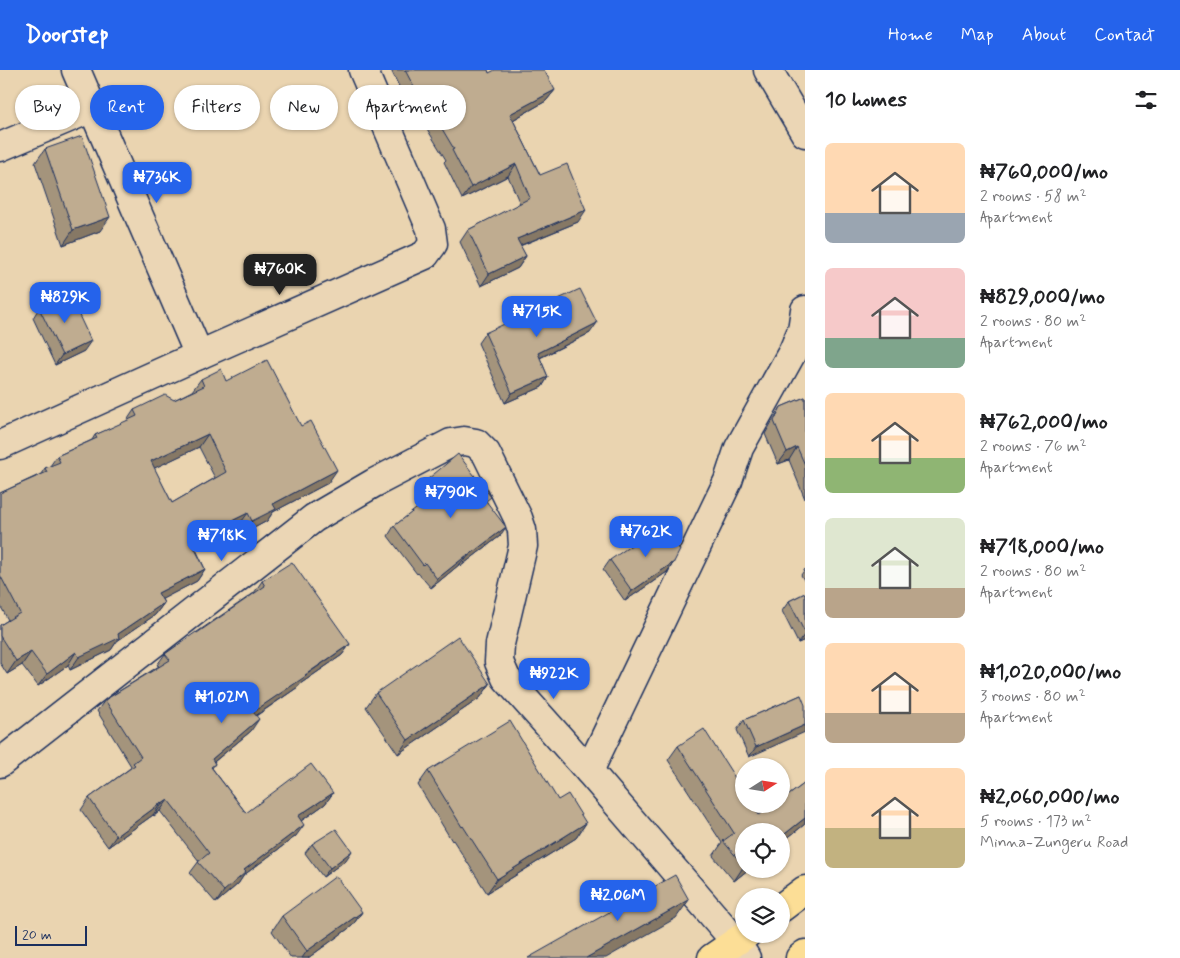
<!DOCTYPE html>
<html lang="en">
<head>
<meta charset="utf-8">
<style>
  :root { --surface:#fff; --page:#f6f6f6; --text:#202124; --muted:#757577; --accent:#2563eb }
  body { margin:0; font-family:Mynerve,sans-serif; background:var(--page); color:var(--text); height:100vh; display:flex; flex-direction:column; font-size:19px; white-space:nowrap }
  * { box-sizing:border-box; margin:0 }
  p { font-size:16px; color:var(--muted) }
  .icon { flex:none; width:28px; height:28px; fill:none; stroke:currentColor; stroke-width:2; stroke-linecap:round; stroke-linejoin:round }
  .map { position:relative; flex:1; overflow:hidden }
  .details { display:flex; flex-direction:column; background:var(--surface); width:375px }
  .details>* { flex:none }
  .guide { position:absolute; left:15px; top:15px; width:475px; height:45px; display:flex; gap:10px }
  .needle { width:32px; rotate:78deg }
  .fabs { position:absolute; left:735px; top:688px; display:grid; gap:10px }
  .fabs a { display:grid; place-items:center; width:55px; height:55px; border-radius:50%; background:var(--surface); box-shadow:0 1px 4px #0004; font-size:25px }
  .scale { position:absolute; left:15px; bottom:12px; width:72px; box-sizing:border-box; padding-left:5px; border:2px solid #1b2f5e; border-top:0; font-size:14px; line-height:18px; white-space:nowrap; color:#1b2f5e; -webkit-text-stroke:4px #ebd6b5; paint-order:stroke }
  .price { position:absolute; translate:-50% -42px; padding:0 11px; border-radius:10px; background:var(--accent); color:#fff; font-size:16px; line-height:32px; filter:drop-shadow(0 1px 2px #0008) }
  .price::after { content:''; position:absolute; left:50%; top:30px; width:15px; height:11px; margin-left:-8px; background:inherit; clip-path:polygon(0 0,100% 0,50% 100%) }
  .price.on { background:#222; color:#fff }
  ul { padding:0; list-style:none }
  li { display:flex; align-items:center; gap:15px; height:125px; padding:0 20px }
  li span { display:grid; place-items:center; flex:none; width:140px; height:100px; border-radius:8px; color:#555 }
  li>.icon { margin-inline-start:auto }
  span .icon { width:60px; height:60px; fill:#fffc; stroke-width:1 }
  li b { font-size:21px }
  h2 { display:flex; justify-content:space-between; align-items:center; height:60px; padding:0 20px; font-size:21px }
  .pill { padding:0 18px; border-radius:22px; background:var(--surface); box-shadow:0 1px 4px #0004; font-size:18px; line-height:45px }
  .pill.on { background:var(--accent); color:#fff }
  header { display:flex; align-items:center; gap:30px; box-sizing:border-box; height:70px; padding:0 25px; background:var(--accent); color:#fff }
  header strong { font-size:24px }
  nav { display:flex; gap:28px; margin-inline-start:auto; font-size:18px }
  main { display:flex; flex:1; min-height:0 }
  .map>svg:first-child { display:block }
</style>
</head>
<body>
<header>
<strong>Doorstep</strong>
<nav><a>Home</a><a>Map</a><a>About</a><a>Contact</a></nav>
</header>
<main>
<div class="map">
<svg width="805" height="888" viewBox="0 0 805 888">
  <rect width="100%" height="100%" fill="#ead4b0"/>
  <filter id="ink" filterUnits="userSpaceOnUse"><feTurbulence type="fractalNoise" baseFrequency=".02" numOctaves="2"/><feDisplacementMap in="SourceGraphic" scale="10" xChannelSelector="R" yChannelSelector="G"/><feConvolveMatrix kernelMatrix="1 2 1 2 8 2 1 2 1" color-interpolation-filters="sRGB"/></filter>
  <g filter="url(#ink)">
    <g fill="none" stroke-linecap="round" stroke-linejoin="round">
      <g stroke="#1b2f5e" stroke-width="31">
        <g id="minor">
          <path d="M76 0 199 285"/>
          <path d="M768 0 805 63"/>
          <path d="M0 77 92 38"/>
          <path d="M0 375 199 285 425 185 433 174 431 159 363 0"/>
          <path d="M0 693 314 448 374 413 451 373 464 371 476 373 486 383 518 448 522 460 523 476 500 574 499 592 506 608 589 701 736 872 746 888"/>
          <path d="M589 701 728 411 739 378 793 281 802 260 805 240"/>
        </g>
      </g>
      <g stroke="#1b2f5e" stroke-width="31">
        <g id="primary">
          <path d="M781 838 805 820"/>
          <path d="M712 888 747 864"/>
          <path d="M800 888 805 884"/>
        </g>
      </g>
      <use href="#minor" stroke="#ebd6b5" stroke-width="28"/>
      <use href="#primary" stroke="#fcde96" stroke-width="28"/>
    </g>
    <g fill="#a4947c" stroke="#1b2f5e" fill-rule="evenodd">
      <path d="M391 0H488L489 3 555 20 546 31 513 50 540 105 578 152 520 176 526 186 518 198 481 216 460 172 468 160 520 134 508 106 462 129 444 92 446 90 410 31 407 33Z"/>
      <path d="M45 79 100 161 63 175 35 93Z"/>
      <path d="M39 238 84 281 55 295 33 248Z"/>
      <path d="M485 263H590L540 288 548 307 542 317 505 333 478 273Z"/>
      <path d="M201 309 226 311 328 413 273 442 267 451 243 464 239 455 195 477 205 499 197 511 162 529 164 533 155 545 117 571 111 580 70 600 68 595 38 616 22 595 7 604 0 593V555L8 550 0 535V423L41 404 45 398 50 396 57 386 92 370 95 365 126 352 134 340 174 330 192 321ZM199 377 215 408 172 433 154 398Z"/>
      <path d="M805 327V429L789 390 778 394 765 364 773 350 781 337Z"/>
      <path d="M428 409 487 432 500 466 461 496 460 494 431 518 418 503 417 504 388 466 394 456 430 429 421 418Z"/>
      <path d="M610 490 674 492 667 502 625 531 603 500Z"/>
      <path d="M805 499V512L801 505Z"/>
      <path d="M262 511 350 574 342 585 300 614 298 617 256 646 251 661 214 692 215 694 212 698 246 743 333 723 325 734 301 751 296 766 244 805 238 814 216 833 190 803 199 791 160 741 154 746 153 745 108 777 81 740 89 728 129 699 131 696 97 641 105 630 159 596 157 595 165 584 254 523Z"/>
      <path d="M805 523V570L798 573 782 541 789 531Z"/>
      <path d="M490 614 480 628 398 684 366 637 376 623Z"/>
      <path d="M801 625 749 687 737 660 744 650Z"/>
      <path d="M678 676 759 745 789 725 805 713V754L781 773 744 799H749L734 811 713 786 722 773 668 690Z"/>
      <path d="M428 701 558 730 586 753 576 768 487 823 453 770 452 771 418 715Z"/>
      <path d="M312 774 346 790 323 807 305 783Z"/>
      <path d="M362 842 352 856 308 888H291L272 861 282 846Z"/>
    </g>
    <g fill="#867865" stroke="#1b2f5e">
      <path d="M419 20 410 31 407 33 416 21Z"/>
      <path d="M555 20 546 31 502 56 510 44Z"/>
      <path d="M516 94 508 106 462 129 471 117Z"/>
      <path d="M586 140 578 152 509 180 517 169Z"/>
      <path d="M110 147 100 161 63 175 73 160Z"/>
      <path d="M526 186 518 198 481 216 489 204Z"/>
      <path d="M597 253 590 263 531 292 538 283Z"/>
      <path d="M91 271 84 281 55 295 62 285Z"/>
      <path d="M548 307 542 317 505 333 512 323Z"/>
      <path d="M208 364 199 377 142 404 151 391Z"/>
      <path d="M797 377 789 390 778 394 787 382Z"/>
      <path d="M337 400 328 413 273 442 267 451 243 464 252 451 273 434Z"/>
      <path d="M248 443 239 455 182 483 191 471Z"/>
      <path d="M506 457 500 466 461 496 468 486Z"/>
      <path d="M467 485 460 494 431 518 437 509Z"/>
      <path d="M674 492 667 502 625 531 632 521Z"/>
      <path d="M205 499 197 511 149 536 158 523Z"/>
      <path d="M164 533 155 545 117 571 111 580 70 600 79 587 118 564Z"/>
      <path d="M805 564V570L798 573Z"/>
      <path d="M350 574 342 585 300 614 298 617 245 653 253 642Z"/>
      <path d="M31 582 22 595 7 604 16 591Z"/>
      <path d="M76 582 68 595 38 616 47 604Z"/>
      <path d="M490 614 480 628 398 684 408 670Z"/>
      <path d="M259 649 251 661 204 700 212 689Z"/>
      <path d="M805 655V662L749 687 756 677Z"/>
      <path d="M333 723 325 734 291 758 298 746Z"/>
      <path d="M168 730 160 741 154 746 162 734Z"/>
      <path d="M161 733 153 745 108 777 116 766Z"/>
      <path d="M805 748V754L781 773V767Z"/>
      <path d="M586 753 576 768 487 823 497 809Z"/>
      <path d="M304 755 296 766 244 805 238 814 216 833 224 821 244 800Z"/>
      <path d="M352 781 346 790 323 807 330 798Z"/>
      <path d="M744 796V799H749L734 811Z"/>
      <path d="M689 830 676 848 606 888H586Z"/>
      <path d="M362 842 352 856 308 888H302L307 881Z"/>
    </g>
    <g fill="#bfac90" stroke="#1b2f5e" fill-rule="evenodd">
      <path d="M405 0H488L489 3 495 0H544L555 20 510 44 540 105 567 94 586 140 517 169 526 186 489 204 468 160 530 128 516 94 471 117 452 80 454 79 419 20 416 21Z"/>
      <path d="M82 66 110 147 73 160 45 79Z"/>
      <path d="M580 219 597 253 538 283 548 307 512 323 485 263Z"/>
      <path d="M69 224 91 271 62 285 39 238Z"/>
      <path d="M267 290 301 356 311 351 337 400 273 434 276 439 252 451 248 443 191 471 205 499 158 523 164 533 118 564 119 568 79 587 76 582 47 604 31 582 16 591 0 566V555L20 543 0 505V423L47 402 45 398 60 392 57 386 97 368 95 365 137 346 134 340 165 325 174 330 204 316 201 309 221 299 226 311ZM208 364 226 402 172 433 151 391Z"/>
      <path d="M805 327V395L797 377 787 382 774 351 781 337Z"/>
      <path d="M458 384 491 427 486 431 506 457 468 486 467 485 437 509 425 493 423 495 394 456 438 422 428 409Z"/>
      <path d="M662 454 680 480 674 492 632 521 610 490Z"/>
      <path d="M292 492 350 574 305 605 306 606 253 642 259 649 212 689 215 694 211 697 246 743 311 694 333 723 298 746 304 755 244 800 246 802 224 821 198 792 209 783 168 730 162 734 161 733 116 766 89 728 135 695 133 693 141 687 105 630 170 590 165 584 196 562 197 563 265 516 262 511Z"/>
      <path d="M805 523V563L789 531Z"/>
      <path d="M458 566 490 614 408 670 376 623Z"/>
      <path d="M801 625 805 635V655L756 677 744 650Z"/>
      <path d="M510 651 558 730 568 724 586 753 497 809 463 756 462 757 428 701Z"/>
      <path d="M704 659 744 722V734H752L759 745 774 734H781V729L788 724 789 725 805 713V748L781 767V761H744V796L723 771 734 763 678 676Z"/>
      <path d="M336 759 352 781 330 798 312 774Z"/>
      <path d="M675 805 689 830 586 888H528Z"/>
      <path d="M336 806 362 842 307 881 282 846Z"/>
    </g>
  </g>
</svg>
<div class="fabs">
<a><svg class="needle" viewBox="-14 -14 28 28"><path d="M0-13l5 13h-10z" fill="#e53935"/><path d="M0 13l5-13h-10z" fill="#757577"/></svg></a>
<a><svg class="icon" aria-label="locate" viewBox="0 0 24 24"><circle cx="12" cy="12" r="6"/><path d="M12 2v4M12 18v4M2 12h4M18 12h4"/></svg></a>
<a><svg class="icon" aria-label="layers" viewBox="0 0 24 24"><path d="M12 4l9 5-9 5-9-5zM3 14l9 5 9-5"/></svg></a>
</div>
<div class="scale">20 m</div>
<b class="price" style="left:157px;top:134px">₦736K</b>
<b class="price on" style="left:280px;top:226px">₦760K</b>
<b class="price" style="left:65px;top:254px">₦829K</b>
<b class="price" style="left:537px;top:268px">₦715K</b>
<b class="price" style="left:451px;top:449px">₦790K</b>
<b class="price" style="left:646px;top:488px">₦762K</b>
<b class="price" style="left:222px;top:492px">₦718K</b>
<b class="price" style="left:554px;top:630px">₦922K</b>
<b class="price" style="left:222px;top:654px">₦1.02M</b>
<b class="price" style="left:618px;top:852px">₦2.06M</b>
<div class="guide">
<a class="pill">Buy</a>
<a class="pill on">Rent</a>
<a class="pill">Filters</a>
<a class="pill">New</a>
<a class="pill">Apartment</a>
</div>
</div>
<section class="details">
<h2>10 homes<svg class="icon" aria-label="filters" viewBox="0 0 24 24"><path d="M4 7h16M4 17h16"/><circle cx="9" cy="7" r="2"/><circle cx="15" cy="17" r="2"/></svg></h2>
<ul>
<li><span style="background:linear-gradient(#ffd9b3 70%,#9aa5b1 0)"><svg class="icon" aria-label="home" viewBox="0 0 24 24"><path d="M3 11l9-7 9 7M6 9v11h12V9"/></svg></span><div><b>₦760,000/mo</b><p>2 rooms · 58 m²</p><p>Apartment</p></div></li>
<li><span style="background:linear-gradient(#f6c9c9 70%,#7fa58c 0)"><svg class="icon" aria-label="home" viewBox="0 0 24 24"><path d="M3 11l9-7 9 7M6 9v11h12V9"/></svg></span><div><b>₦829,000/mo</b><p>2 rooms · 80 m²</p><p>Apartment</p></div></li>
<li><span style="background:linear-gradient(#ffd9b3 65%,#8fb573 0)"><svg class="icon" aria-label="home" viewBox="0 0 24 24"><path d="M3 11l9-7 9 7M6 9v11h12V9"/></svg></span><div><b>₦762,000/mo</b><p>2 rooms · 76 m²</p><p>Apartment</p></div></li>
<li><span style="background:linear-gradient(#dfe7d0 70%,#b9a48a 0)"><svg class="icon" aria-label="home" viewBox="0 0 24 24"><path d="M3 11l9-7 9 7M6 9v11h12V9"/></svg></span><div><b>₦718,000/mo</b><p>2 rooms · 80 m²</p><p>Apartment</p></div></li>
<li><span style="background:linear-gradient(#ffd9b3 70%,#b9a48a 0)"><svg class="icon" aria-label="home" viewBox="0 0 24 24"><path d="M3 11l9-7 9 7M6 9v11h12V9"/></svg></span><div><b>₦1,020,000/mo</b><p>3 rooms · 80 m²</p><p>Apartment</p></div></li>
<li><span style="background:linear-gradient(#ffd9b3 60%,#c2b280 0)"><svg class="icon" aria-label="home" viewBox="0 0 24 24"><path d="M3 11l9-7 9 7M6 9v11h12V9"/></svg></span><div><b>₦2,060,000/mo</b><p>5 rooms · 173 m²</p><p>Minna-Zungeru Road</p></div></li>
</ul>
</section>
</main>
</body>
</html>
